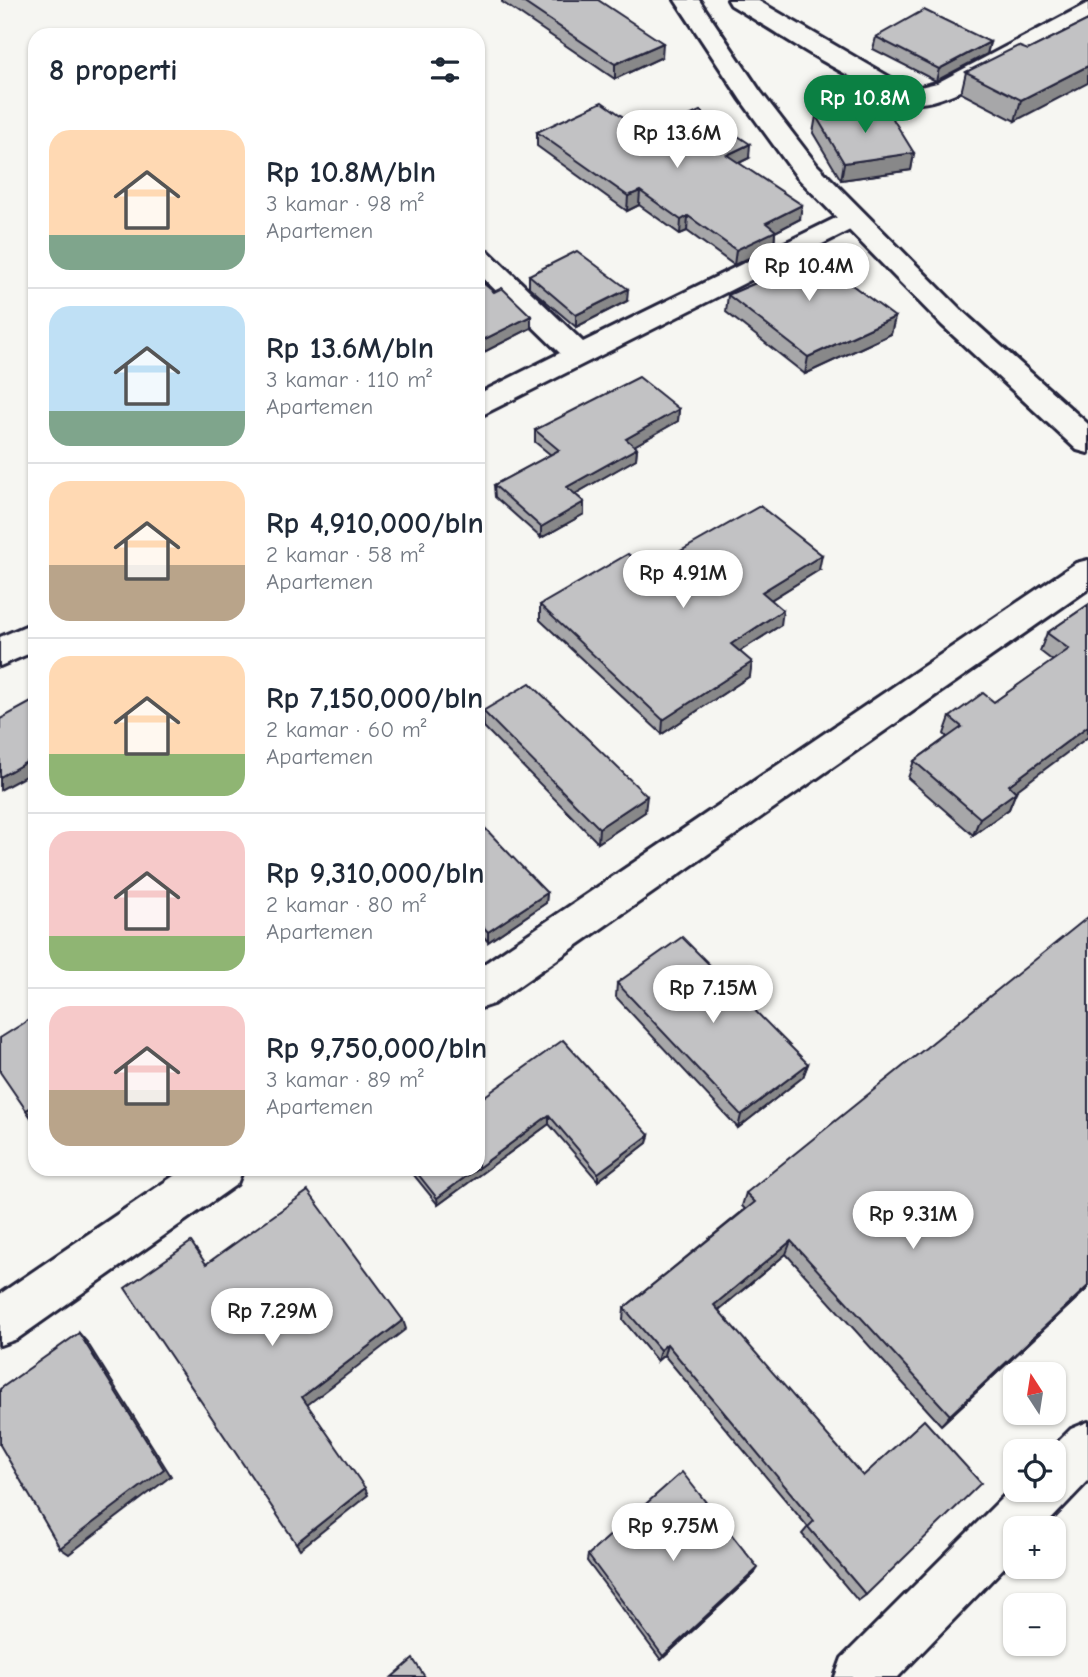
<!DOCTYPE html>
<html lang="id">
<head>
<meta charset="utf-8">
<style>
  :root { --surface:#fff; --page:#f2f2f3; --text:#1f2937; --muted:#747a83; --line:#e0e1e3; --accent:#0b8043 }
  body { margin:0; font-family:"Comic Neue",sans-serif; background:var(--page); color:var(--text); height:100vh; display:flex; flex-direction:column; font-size:26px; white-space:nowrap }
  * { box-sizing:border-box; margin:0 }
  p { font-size:23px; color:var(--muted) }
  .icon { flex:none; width:38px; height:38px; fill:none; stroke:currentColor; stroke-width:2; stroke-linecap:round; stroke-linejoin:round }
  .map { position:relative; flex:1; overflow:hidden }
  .drawer { position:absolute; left:28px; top:28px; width:457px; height:1148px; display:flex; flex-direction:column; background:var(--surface); border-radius:21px; box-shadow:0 2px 5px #0004 }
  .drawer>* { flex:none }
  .needle { width:46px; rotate:348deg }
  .buttons { position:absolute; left:1003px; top:1362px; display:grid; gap:14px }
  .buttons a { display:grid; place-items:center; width:63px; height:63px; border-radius:14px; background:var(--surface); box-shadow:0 2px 5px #0004; font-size:35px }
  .price { position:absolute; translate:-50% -60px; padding:0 16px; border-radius:24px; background:#fff; color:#222; font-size:23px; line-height:46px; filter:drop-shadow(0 2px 4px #0008) }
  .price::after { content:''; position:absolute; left:50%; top:42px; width:21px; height:16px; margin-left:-10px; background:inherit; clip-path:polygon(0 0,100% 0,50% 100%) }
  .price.selected { background:var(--accent); color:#fff }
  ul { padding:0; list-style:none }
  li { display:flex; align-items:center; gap:21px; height:175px; padding:0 21px }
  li+li { border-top:2px solid var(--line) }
  li span { display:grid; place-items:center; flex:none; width:196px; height:140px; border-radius:21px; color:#555 }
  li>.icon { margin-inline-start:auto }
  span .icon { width:84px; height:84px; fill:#fffc; stroke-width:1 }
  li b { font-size:30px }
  h2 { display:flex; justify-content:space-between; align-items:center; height:84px; padding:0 21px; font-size:30px }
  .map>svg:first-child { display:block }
</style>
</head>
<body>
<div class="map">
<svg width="1088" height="1677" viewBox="0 0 1088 1677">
  <rect width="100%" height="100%" fill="#f6f6f2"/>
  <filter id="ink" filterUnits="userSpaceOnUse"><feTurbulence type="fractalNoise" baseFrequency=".0143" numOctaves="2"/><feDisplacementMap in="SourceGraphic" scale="14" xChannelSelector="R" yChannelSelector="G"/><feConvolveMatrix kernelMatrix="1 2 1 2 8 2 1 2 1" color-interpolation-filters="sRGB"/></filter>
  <g filter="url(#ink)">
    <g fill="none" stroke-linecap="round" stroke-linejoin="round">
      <g stroke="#22223b" stroke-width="6">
        <g id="street">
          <path d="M728 0H757L898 82 920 87 937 83 1088 3V20C1052 40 957 101 921 103 882 104 770 28 731 5Z"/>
          <path d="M852 210 862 212 866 218 862 224 478 417V394L560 353 478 273V248L488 251 583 342Z"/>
          <path d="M1088 560V589L493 1004 478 1009V968L1076 563Z"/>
          <path d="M35 622V651L0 666V637Z"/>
          <path d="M184 1169H243L237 1184 17 1339 0 1345V1294Z"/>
          <path d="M1088 1422V1481L1043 1528H1015V1556L898 1677H835L842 1658 1015 1485V1489H1054V1451H1049L1071 1429Z"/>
        </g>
      </g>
      <g stroke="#22223b" stroke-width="6">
        <path id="primary" d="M675 0H699L760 91 817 165 962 311 1088 424V453L1077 450 942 325 797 177 741 100Z"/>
      </g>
      <use href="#street" fill="#f6f6f2" fill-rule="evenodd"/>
      <use href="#primary" fill="#f6f6f2" fill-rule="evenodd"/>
    </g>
    <g fill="#a7a7a9" stroke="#22223b" stroke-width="2">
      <path d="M502 0H598L662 57 615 79 502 2Z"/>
      <path d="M1088 20 1015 121 961 93 966 72 1028 50Z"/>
      <path d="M876 37 990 42 987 54 936 81 873 49Z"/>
      <path d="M816 116 914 153 911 170 841 180 813 133Z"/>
      <path d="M537 132 649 135 749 158 739 163 800 219 775 232 774 246 734 265 687 231 680 234 639 205 627 211 537 146Z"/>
      <path d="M758 263 895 317 891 334 805 374 726 312 728 295 758 282 756 280Z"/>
      <path d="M529 275 627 301 576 327 529 287Z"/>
      <path d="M478 279 494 292 531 316V328L484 352 478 347Z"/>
      <path d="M679 409 678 421 634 446 637 448 636 459 575 494 584 502V514L541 538 495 497 494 485 551 455 535 442V430Z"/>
      <path d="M647 570H819L771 600 781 625 740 651 750 676 662 734 540 620V605Z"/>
      <path d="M1088 605 1009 809 973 835 908 778 914 761 947 737 944 734 950 717 994 702 1053 661 1040 651 1047 633Z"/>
      <path d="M483 711 645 812 598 843 484 727Z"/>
      <path d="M478 826 547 893 546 903 488 942 478 930Z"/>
      <path d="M617 983 808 1064 803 1077 738 1128 616 997Z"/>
      <path d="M478 1101 649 1135 647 1143 598 1181 549 1124 438 1205 409 1169H478Z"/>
      <path d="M746 1193 1088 1288 941 1425 786 1254 719 1310 866 1595 858 1601 802 1534 808 1527 664 1355 657 1361 623 1320 624 1308 745 1209 742 1206Z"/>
      <path d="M588 1555 754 1574 661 1660 587 1561Z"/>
    </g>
    <g fill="#888889" stroke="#22223b" stroke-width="2">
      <path d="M990 42 987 54 936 81 939 69Z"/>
      <path d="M663 43 662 57 615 79V64Z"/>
      <path d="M1088 66V83L1015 121 1021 100Z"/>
      <path d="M750 144 749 158 726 169 727 155Z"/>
      <path d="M914 153 911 170 841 180 844 163Z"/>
      <path d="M640 191 639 205 627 211 628 196Z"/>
      <path d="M802 205 800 219 775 232 774 246 734 265 736 250 766 223Z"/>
      <path d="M688 216 687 231 680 234 681 220Z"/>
      <path d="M628 289 627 301 576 327V315Z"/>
      <path d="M531 316V328L484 352 483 340Z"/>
      <path d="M895 317 891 334 805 374 808 357Z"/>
      <path d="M679 409 678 421 625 451 626 439Z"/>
      <path d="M637 448 636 459 566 499 567 487Z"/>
      <path d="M584 502V514L541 538V527Z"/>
      <path d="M480 515 481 530 478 532V517Z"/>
      <path d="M822 555 819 570 759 607 762 592Z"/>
      <path d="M783 610 781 625 729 658 731 644Z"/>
      <path d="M752 662 750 676 662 734 663 720Z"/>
      <path d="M1088 726V737L1001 802 1009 785Z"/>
      <path d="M30 760 35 771 0 790V777Z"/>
      <path d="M1016 792 1009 809 973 835 980 818Z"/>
      <path d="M647 796 645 812 598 843 599 828Z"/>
      <path d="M547 893 546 903 488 942V932Z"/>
      <path d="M808 1064 803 1077 738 1128 741 1115Z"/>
      <path d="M35 1105V1117L32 1119 26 1110Z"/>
      <path d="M549 1115V1124L438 1205 437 1198 476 1169H478V1168Z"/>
      <path d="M649 1135 647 1143 598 1181V1173Z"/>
      <path d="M791 1241 786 1254 711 1316 714 1305Z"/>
      <path d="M1088 1286V1288L941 1425 950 1415Z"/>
      <path d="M403 1320 406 1329 306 1406 302 1397Z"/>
      <path d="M79 1333 87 1342 171 1476 69 1554 60 1548Z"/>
      <path d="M667 1344 664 1355 657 1361 660 1350Z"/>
      <path d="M365 1488 368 1495 300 1549 296 1543Z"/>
      <path d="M758 1568 754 1574 661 1660 663 1656Z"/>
    </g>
    <g fill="#c2c2c4" stroke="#22223b" stroke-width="2">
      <path d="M520 0H598L663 43 615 64Z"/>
      <path d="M924 10 990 42 939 69 876 37Z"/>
      <path d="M1088 20V66L1021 100 966 72 1018 46 1028 50Z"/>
      <path d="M602 102 649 135 700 111 750 144 727 155 802 205 766 223 776 231 736 250 688 216 681 220 640 191 628 196 537 132Z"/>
      <path d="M885 106 914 153 844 163 816 116Z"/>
      <path d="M797 244 895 317 808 357 728 295 775 275 758 263Z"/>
      <path d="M577 251 628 289 576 315 529 275Z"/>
      <path d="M478 279 494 292 502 288 531 316 483 340 478 335Z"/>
      <path d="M639 377 679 409 626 439 637 448 567 487 584 502 541 527 494 485 559 450 535 430Z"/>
      <path d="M760 506 822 555 762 592 783 610 731 644 752 662 663 720 540 605 628 554 647 570Z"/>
      <path d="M1088 605V726L1009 785 1016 792 980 818 914 761 962 727 950 717 983 693 994 702 1069 649 1047 633Z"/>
      <path d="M530 683 647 796 599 828 483 711Z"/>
      <path d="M35 700V767L30 760 0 777V719Z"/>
      <path d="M481 824 547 893 488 932 478 921V826Z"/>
      <path d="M1088 917V1286L950 1415 791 1241 714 1305 863 1476 924 1420 981 1483 866 1595 808 1527 814 1521 667 1344 660 1350 624 1308 755 1202 746 1193Z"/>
      <path d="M682 937 808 1064 741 1115 617 983Z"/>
      <path d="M35 1016V1105L26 1110 0 1072V1038Z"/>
      <path d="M563 1040 649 1135 598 1173 549 1115 478 1168V1101Z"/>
      <path d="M414 1169H476L437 1198Z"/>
      <path d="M308 1191 403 1320 302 1397 365 1488 296 1543 125 1288 191 1242 206 1264Z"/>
      <path d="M79 1333 164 1469 60 1548 0 1445V1389Z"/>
      <path d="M682 1472 758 1568 663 1656 588 1555Z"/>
      <path d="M413 1659 425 1677H392Z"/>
    </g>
  </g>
</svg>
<div class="buttons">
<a><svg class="needle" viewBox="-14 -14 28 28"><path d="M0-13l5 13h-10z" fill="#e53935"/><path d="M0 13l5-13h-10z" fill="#747a83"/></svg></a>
<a><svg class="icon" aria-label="locate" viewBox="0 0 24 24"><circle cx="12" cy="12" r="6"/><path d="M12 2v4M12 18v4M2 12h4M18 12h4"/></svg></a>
<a>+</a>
<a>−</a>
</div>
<b class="price selected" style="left:865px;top:135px">Rp 10.8M</b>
<b class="price" style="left:677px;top:170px">Rp 13.6M</b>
<b class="price" style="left:809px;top:303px">Rp 10.4M</b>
<b class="price" style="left:683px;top:610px">Rp 4.91M</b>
<b class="price" style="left:713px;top:1025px">Rp 7.15M</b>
<b class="price" style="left:913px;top:1251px">Rp 9.31M</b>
<b class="price" style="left:272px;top:1348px">Rp 7.29M</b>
<b class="price" style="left:673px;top:1563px">Rp 9.75M</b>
<section class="drawer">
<h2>8 properti<svg class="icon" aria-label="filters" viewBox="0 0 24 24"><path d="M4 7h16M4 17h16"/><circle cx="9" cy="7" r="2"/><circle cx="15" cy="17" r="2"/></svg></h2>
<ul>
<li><span style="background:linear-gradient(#ffd9b3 75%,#7fa58c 0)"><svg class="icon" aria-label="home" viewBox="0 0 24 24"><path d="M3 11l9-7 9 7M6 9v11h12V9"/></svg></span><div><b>Rp 10.8M/bln</b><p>3 kamar · 98 m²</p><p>Apartemen</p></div></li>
<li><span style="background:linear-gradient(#bfe0f5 75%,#7fa58c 0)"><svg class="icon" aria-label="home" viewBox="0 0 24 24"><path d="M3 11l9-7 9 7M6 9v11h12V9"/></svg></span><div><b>Rp 13.6M/bln</b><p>3 kamar · 110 m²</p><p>Apartemen</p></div></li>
<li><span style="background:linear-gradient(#ffd9b3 60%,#b9a48a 0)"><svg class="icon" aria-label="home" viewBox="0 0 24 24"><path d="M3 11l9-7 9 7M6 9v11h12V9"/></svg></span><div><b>Rp 4,910,000/bln</b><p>2 kamar · 58 m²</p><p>Apartemen</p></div></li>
<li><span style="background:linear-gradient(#ffd9b3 70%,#8fb573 0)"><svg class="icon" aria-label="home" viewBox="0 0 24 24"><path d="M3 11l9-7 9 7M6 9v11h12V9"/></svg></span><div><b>Rp 7,150,000/bln</b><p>2 kamar · 60 m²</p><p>Apartemen</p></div></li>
<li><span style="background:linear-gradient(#f6c9c9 75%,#8fb573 0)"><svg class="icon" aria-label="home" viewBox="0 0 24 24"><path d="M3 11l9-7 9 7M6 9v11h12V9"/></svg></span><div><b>Rp 9,310,000/bln</b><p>2 kamar · 80 m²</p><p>Apartemen</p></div></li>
<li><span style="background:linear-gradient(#f6c9c9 60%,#b9a48a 0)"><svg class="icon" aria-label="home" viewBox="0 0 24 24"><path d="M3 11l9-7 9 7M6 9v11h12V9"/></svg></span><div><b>Rp 9,750,000/bln</b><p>3 kamar · 89 m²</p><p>Apartemen</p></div></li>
</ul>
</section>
</div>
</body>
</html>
